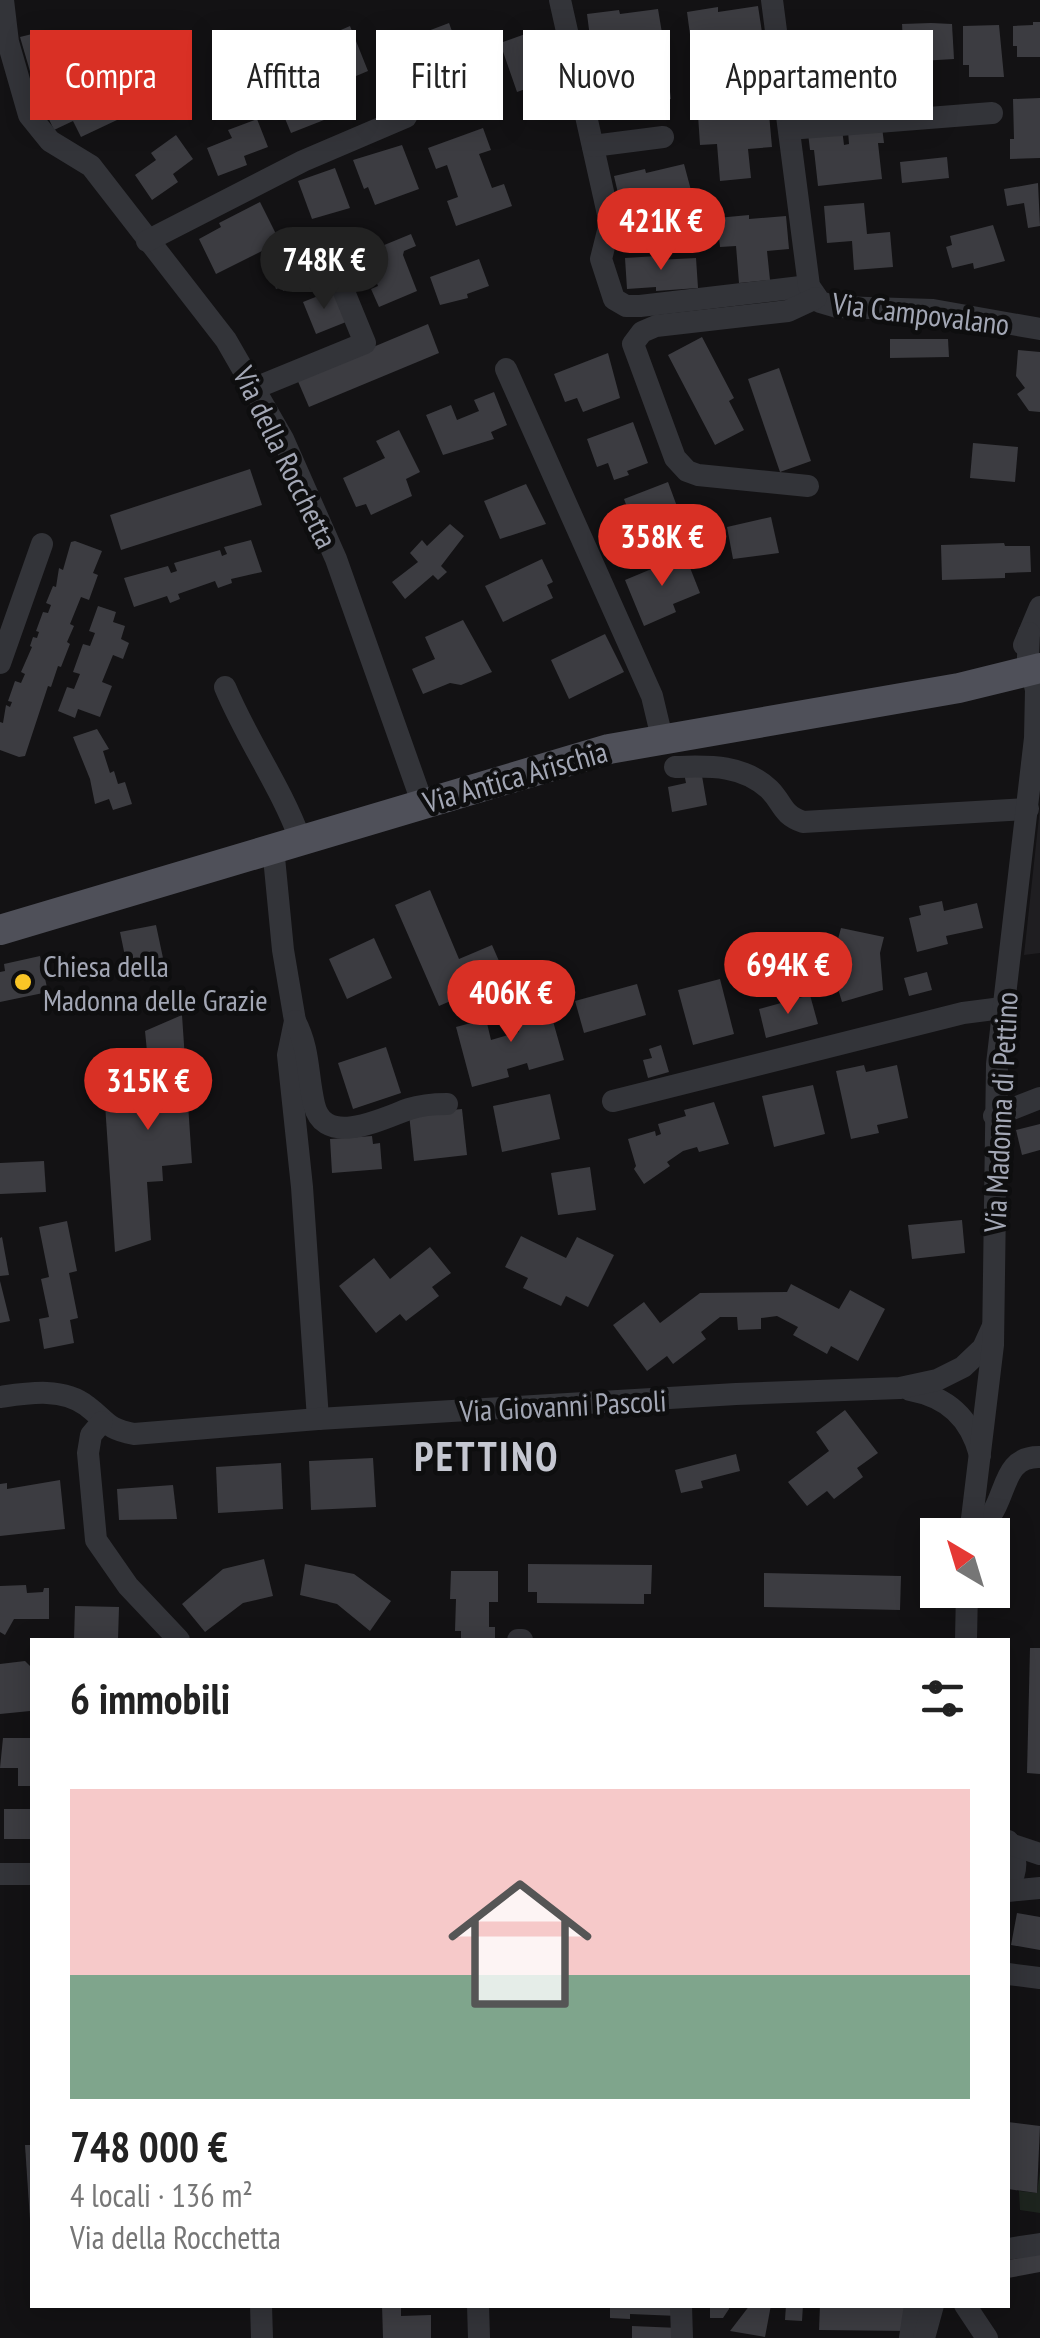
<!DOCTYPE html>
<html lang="it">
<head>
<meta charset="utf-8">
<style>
  :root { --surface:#fff; --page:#f6f6f6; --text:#222; --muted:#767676; --line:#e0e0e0; --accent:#d93025 }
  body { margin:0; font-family:"PT Sans Narrow",sans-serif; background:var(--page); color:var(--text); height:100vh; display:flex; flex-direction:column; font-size:38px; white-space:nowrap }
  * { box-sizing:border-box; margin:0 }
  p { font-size:32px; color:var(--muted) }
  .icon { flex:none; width:55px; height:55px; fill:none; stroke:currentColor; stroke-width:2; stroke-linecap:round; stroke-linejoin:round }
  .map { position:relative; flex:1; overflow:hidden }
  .drawer { position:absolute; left:30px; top:1638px; width:980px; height:670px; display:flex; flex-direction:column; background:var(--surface); border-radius:0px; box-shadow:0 5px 25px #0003 }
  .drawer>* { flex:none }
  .guide { position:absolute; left:30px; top:30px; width:980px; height:90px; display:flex; gap:20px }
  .needle { width:65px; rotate:322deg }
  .tools { position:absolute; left:920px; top:1518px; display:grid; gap:20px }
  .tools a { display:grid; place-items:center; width:90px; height:90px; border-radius:0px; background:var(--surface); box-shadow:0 5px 25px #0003; font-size:50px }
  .price { position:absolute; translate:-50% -85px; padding:0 22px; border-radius:35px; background:var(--accent); color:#fff; font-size:32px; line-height:65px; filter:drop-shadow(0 2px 5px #0008) }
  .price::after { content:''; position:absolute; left:50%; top:60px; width:30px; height:22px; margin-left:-15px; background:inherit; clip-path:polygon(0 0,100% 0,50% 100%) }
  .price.on { background:#222; color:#fff }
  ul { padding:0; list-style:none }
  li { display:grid; align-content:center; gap:20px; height:530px; padding:0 40px }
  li+li { border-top:2px solid var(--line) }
  li span { display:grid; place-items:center; height:310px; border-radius:0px; color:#555 }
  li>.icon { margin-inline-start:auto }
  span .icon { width:180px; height:180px; fill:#fffc; stroke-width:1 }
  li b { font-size:42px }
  h2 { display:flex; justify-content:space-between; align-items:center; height:120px; padding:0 40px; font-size:42px }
  .pill { padding:0 35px; border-radius:0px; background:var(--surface); box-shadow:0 5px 25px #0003; font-size:35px; line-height:90px }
  .pill.on { background:var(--accent); color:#fff }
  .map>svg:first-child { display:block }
</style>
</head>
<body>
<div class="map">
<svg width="1040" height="2338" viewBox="0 0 1040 2338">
  <rect width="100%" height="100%" fill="#131214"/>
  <path fill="#1f1e21" d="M1040 808V953L1024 955Z"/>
  <path fill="#1d241e" d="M1040 2171V2213L1020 2210 1019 2191 1037 2193Z"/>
  <g fill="#3c3c41">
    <path d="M758 6 763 39 739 43 743 71 712 76 707 39 691 42 687 12 718 7V12Z"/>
    <path d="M658 9 663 39 621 45V41L591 45 587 14 619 10 620 14Z"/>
    <path d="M1033 22H1040V57H1017V46H1013V26L1033 25Z"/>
    <path d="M449 23 467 72 437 84 431 68 398 80 386 47Z"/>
    <path d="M931 23 952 24 954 59 904 62 902 24Z"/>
    <path d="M999 25 1004 77H969V65H963V26Z"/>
    <path d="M350 26 368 71 337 84 318 40Z"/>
    <path d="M36 33 54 98 39 102 20 37Z"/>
    <path d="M528 33 535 52 542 50 544 56 549 54 557 78 517 92 500 43Z"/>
    <path d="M861 38 883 42 878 74 860 71 858 83 848 81 843 108 808 105 813 74 826 76 830 54 854 49Z"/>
    <path d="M295 49 324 120 291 133 262 63Z"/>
    <path d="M667 68 671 99 630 104 629 100 600 104 596 73 628 69V74Z"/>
    <path d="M106 86 117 120 81 137 73 121 54 130 47 115Z"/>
    <path d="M1040 98V158L1010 159V139H1014L1013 99Z"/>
    <path d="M729 113V117L769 114 772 147 748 149 751 178 720 181 717 144 700 145 698 115Z"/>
    <path d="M257 119 268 147 244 156 247 165 218 176 207 148 232 138 228 130Z"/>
    <path d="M882 127 884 143H878L882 179 818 186 814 150H810L808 133 842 129 844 145 849 144 848 131Z"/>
    <path d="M483 128 491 150 479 154 492 188 504 184 512 206 456 226 447 201 458 197 447 165 436 169 428 148Z"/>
    <path d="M176 135 193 159 173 174 178 182 152 200 135 175 156 160 151 153Z"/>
    <path d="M402 145 419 189 375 205 368 187 364 189 353 160Z"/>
    <path d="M947 157 949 178 902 183 900 162Z"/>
    <path d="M684 164 692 194 651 204 650 199 621 206 614 176 645 169 646 173Z"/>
    <path d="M335 168 350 208 312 219 298 181Z"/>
    <path d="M1038 183 1040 226 1028 228 1024 203 1007 206 1004 189Z"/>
    <path d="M260 202 280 242 216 274 199 239 221 227 219 223Z"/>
    <path d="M864 203 867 234 890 232 893 267 854 270 852 241 827 243 824 206Z"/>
    <path d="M749 215V219L786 216 789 249 767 251 770 280 739 283 736 246 720 247 717 218Z"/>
    <path d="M993 225 1005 261 974 269 973 263 952 268 946 247 952 245 950 236Z"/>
    <path d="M411 234 416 246 404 251 403 255 417 291 379 307 371 289 378 286 371 268 365 270 360 255Z"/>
    <path d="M316 247 325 270 321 271 323 276 283 291 282 287 276 289 267 265 298 257 297 255Z"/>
    <path d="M657 256V260L696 258 698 288 656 291V287L627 289 625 258Z"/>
    <path d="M479 259 489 286 467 294 468 298 440 305 430 277Z"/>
    <path d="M333 290 346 322 316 334 303 302Z"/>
    <path d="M428 324 439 353 309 407 297 379Z"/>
    <path d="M702 337 734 398 729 401 744 430 715 445 668 355Z"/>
    <path d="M890 339H948L949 357 890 358Z"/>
    <path d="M1018 350 1040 352V412L1029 411 1017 394 1025 388 1016 376Z"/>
    <path d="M608 353 620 398 583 412 577 398 565 402 554 374Z"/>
    <path d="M779 368 811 461 780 472 748 379Z"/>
    <path d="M494 392 507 425 491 432 494 439 443 455 426 415 451 405 457 420 479 411 474 400Z"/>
    <path d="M633 422 648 463 627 471 629 475 614 480 608 463 597 467 587 439Z"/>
    <path d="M399 430 420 472 406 479 412 496 371 515 366 504 356 507 343 478 385 458 376 441Z"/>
    <path d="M973 443 1018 447 1015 482 970 478Z"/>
    <path d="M250 469 262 505 121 550 110 515Z"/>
    <path d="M668 482 682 520 648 533 621 554 601 527 627 507 624 499Z"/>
    <path d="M526 484 546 524 500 539 484 501Z"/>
    <path d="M771 517 779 553 733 559 727 527Z"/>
    <path d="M450 524 464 536 441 566 447 572 438 580 433 575 405 599 392 582 418 562 410 553 422 540 427 546Z"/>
    <path d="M251 540 262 572 231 579 232 583 218 588 215 581 178 594 180 599 170 603 167 596 134 607 124 578 168 566 171 573 177 571 174 563 220 550 222 556 227 554 224 547Z"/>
    <path d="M75 541 102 551 93 573 98 575 89 600 81 597 70 624 74 626 67 642 70 644 61 667 58 666 51 687 48 686 25 756 19 757 0 750V722L3 723 6 705 10 707 12 702 8 701 15 681 21 683 25 674 21 672 32 647 30 646 33 637 37 638 39 632 36 631 43 612 48 613 51 605 46 603 53 586 56 587 59 568 63 570 71 542Z"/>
    <path d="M1004 543 1005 546H1030L1031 572 1005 573V578L942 580 941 545Z"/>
    <path d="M685 555 700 593 673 604 676 612 644 626 625 580Z"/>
    <path d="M542 559 553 582 547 585 553 598 503 622 485 586Z"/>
    <path d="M98 606 116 612 113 622 125 626 121 639 129 643 123 659 113 655 102 682 112 686 100 717 78 709 75 718 58 711 67 687 74 689 80 674 73 672 83 644 90 646 95 633 89 631Z"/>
    <path d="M463 620 492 672 461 685 450 683 423 694 412 669 435 659 425 637Z"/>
    <path d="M605 634 624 672 569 699 551 660Z"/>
    <path d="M97 729 109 749 103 751 110 773 114 771 118 784 125 782 132 804 113 810 109 799 95 804 90 779 73 737Z"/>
    <path d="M701 770 707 805 672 812 668 787 686 783 684 773Z"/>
    <path d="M430 890 459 959 492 945 506 977 439 1006 395 905Z"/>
    <path d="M942 901 944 911 977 903 983 928 946 936 948 944 917 952 909 918 921 915 919 906Z"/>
    <path d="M156 925 163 958 127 966 120 932Z"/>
    <path d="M841 928 884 937 880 953 883 990 842 1002 832 969 843 967 842 963 832 961Z"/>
    <path d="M374 938 392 978 347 999 329 959Z"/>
    <path d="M796 939 803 966 750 981 743 954Z"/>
    <path d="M40 956 48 992 0 1002V972L5 971 4 964Z"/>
    <path d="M927 972 932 990 909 996 904 978Z"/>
    <path d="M720 979 734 1034 693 1045 678 990Z"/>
    <path d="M637 984 646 1015 584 1033 575 1001Z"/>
    <path d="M810 995 818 1024 766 1038 759 1009Z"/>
    <path d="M547 1000 564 1060 529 1070 527 1063 507 1069 509 1077 472 1087 456 1027 486 1019 491 1040 519 1032 513 1010Z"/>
    <path d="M182 1015 192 1163 162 1166 163 1181 147 1182 151 1240 115 1252 105 1104 137 1102 135 1073 149 1072 145 1031Z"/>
    <path d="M661 1045 669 1072 648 1078 643 1060 652 1058 649 1049Z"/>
    <path d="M386 1047 401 1093 353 1109 338 1063Z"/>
    <path d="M864 1065 866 1072 897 1065 908 1118 877 1125 879 1133 851 1139 836 1071Z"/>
    <path d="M813 1085 825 1134 774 1147 762 1096Z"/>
    <path d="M550 1094 560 1139 502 1152 493 1106Z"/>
    <path d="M714 1102 729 1144 699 1152 697 1147 683 1151 667 1162 670 1166 644 1184 634 1169 636 1166 628 1139 655 1131 656 1136 661 1134 658 1124 686 1116 684 1110Z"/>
    <path d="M462 1109 467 1155 414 1161 409 1114Z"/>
    <path d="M1040 1124V1150L1022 1155 1016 1130Z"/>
    <path d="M372 1136 373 1144 380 1143 382 1169 332 1173 330 1139Z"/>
    <path d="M44 1161 46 1192 0 1194V1163Z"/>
    <path d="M590 1167 596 1210 558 1215 551 1173Z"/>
    <path d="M962 1220 965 1253 912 1259 908 1225Z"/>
    <path d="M67 1221 77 1271 69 1273 78 1318 70 1320 74 1343 44 1349 39 1319 49 1317 41 1279 49 1277 39 1227Z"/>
    <path d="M521 1236 566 1258 577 1237 614 1255 588 1307 566 1296 561 1306 523 1288 528 1278 505 1267Z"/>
    <path d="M2 1237 9 1275 0 1276V1238Z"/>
    <path d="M430 1247 451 1273 432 1287 439 1296 406 1321 400 1314 376 1333 339 1286 374 1258 390 1279Z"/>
    <path d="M0 1281 10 1321 0 1323Z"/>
    <path d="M791 1284 839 1309 850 1290 885 1309 858 1361 831 1346 827 1354 793 1335 798 1327 777 1316 761 1318V1329L738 1330 737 1317H720L701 1332 706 1339 673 1364 667 1356 647 1371 613 1325 644 1302 660 1323 700 1293 787 1292Z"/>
    <path d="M845 1410 878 1453 857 1468 863 1477 834 1499 827 1491 807 1506 788 1482 829 1451 816 1432Z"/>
    <path d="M736 1454 740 1471 701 1481 703 1488 681 1493 675 1470Z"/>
    <path d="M373 1458 376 1507 311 1510 309 1461Z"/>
    <path d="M281 1463 283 1509 218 1513 216 1467Z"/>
    <path d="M60 1480 65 1529 0 1536V1484L7 1483V1489Z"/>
    <path d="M173 1485 177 1519 119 1520 117 1489Z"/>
    <path d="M264 1559 273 1596 243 1603 205 1632 182 1604 223 1569Z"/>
    <path d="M305 1564 354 1574 391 1601 370 1631 337 1604 300 1595Z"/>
    <path d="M528 1564 652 1565 651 1594H644V1604L537 1603V1592H528Z"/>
    <path d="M451 1571H498V1602H489V1627H495V1640H461V1631H455L456 1599H450Z"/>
    <path d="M764 1573 901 1576 900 1610 764 1607Z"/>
    <path d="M26 1585 27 1593 43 1592 44 1588H49V1619H14L5 1635 0 1632V1586Z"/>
    <path d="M75 1606 119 1607 118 1640H74Z"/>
    <path d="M1030 1648H1040V1774L1027 1773Z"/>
    <path d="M25 1661 31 1667 32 1678 30 1711 0 1714V1664Z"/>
    <path d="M3 1738H32V1786H18V1768H0Z"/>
    <rect x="4" y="1809" width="28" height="30"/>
    <path d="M1017 1913 1040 1917V1950L1011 1945Z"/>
    <path d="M1008 2122 1040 2126 1037 2193 1008 2189Z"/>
    <path d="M25 2145H32V2220H30Z"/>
    <path d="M1040 2254V2272L1008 2278V2260Z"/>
    <path d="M382 2305H401V2316L431 2315V2338H383Z"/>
    <path d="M610 2305H678V2316L630 2314V2319L610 2318Z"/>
    <path d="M710 2305H729V2309L723 2318H710Z"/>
    <path d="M750 2305H771L765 2337 730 2331Z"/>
    <path d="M786 2305H803L802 2321 785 2320Z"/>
    <path d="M820 2305H910L909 2331 819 2330Z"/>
    <path d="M632 2326 679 2328V2338H632Z"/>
  </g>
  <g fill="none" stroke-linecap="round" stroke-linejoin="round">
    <g stroke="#333439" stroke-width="22">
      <path d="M3 0 8 42 29 115 50 141 91 166 226 340 283 439 336 559 422 802"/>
      <path d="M560 0 610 223 601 259 614 299 626 306H640L809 286"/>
      <path d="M772 0 809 286 820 302 837 307 933 310 1040 329"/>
      <path d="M789 129 992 113"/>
      <path d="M593 146 663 137"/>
      <path d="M610 223 682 216"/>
      <path d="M147 241 303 161 406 117"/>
      <path d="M506 369 652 696 662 738"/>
      <path d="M255 388 365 343 329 255"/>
      <path d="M808 486 698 475 687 471 675 458 633 344 642 332 656 326 788 311 816 298"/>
      <path d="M1024 645 1040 607"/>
      <path d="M0 663 42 544"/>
      <path d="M225 687C247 740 280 785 300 839"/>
      <path d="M675 767C709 766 742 764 769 789 784 804 781 814 803 822L1028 809"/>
      <path d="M273 847 283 950 295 1021 288 1055 302 1187 318 1419"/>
      <path d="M295 1021C310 1050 307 1074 314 1104 324 1149 383 1118 409 1109 421 1105 434 1104 447 1104"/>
      <path d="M613 1101 963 1013 1002 1008"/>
      <path d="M994 1116 1040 1098"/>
      <path d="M910 1390C947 1397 970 1417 980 1455"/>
      <path d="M0 1397C28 1393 63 1387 87 1406 107 1421 106 1429 134 1434L318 1419 736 1394 900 1388 937 1380 963 1367 983 1348 993 1326"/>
      <path d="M102 1422 91 1435 88 1453 96 1540 128 1586 179 1640"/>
      <path d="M971 1529C978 1526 986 1522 991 1515 1007 1492 1004 1456 1040 1457"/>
      <path d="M970 1535 993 1345 997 1064 1035 738 1036 690 1028 657 1029 633"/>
      <path d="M518 1640H522"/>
      <path d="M966 1640 967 1590"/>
      <path d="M1008 1841C1018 1857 1018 1871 1008 1887"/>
      <path d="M1010 1844 1040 1854"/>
      <path d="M0 1874H32"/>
      <path d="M1008 1891 1040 1888"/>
      <path d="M1008 1974 1040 1978"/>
      <path d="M1008 2249 1040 2244"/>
      <path d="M261 2305 262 2338"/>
      <path d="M478 2305 479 2338"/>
      <path d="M681 2305 682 2338"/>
      <path d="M965 2305 987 2338"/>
      <path d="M910 2338 915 2305"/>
      <path d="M924 2338 933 2305"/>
    </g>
    <path stroke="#4f5059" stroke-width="30" d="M0 930 609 749 959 688 1040 668"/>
  </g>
  <circle fill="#f9c526" stroke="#0e0e0f" stroke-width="4" cx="23" cy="982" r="10"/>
  <g text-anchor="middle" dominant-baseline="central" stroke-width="9" stroke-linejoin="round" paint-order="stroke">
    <g font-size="30" fill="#a3a7b5" stroke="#0e0e0f">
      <text transform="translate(921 313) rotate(7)">Via Campovalano</text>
      <text transform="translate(286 457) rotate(64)">Via della Rocchetta</text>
      <text transform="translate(515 776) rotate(-16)">Via Antica Arischia</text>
      <text transform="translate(1000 1112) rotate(-87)">Via Madonna di Pettino</text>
      <text transform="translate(563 1405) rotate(-3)">Via Giovanni Pascoli</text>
    </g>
    <g font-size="30" fill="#a3a7b5" stroke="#0e0e0f" text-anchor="start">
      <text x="43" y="965">Chiesa della<tspan x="43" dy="34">Madonna delle Grazie</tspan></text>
    </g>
    <g font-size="40" font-weight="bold" letter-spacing="2.5" fill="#c5c7d1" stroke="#0e0e0f">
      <text x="487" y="1456">PETTINO</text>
    </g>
  </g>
</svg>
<div class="tools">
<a><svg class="needle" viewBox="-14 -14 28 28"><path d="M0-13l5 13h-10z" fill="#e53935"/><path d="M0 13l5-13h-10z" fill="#767676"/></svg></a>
</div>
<b class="price" style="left:661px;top:273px">421K €</b>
<b class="price on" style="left:324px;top:312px">748K €</b>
<b class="price" style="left:662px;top:589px">358K €</b>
<b class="price" style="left:788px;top:1017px">694K €</b>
<b class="price" style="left:511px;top:1045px">406K €</b>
<b class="price" style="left:148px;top:1133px">315K €</b>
<div class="guide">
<a class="pill on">Compra</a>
<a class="pill">Affitta</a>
<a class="pill">Filtri</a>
<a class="pill">Nuovo</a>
<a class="pill">Appartamento</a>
</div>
<section class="drawer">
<h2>6 immobili<svg class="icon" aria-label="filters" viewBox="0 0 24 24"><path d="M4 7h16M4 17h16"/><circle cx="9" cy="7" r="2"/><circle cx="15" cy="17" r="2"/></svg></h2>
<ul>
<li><span style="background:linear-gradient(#f6c9c9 60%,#7fa58c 0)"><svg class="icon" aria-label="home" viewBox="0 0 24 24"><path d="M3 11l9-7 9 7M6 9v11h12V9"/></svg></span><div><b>748 000 €</b><p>4 locali · 136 m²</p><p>Via della Rocchetta</p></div></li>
</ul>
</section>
</div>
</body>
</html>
